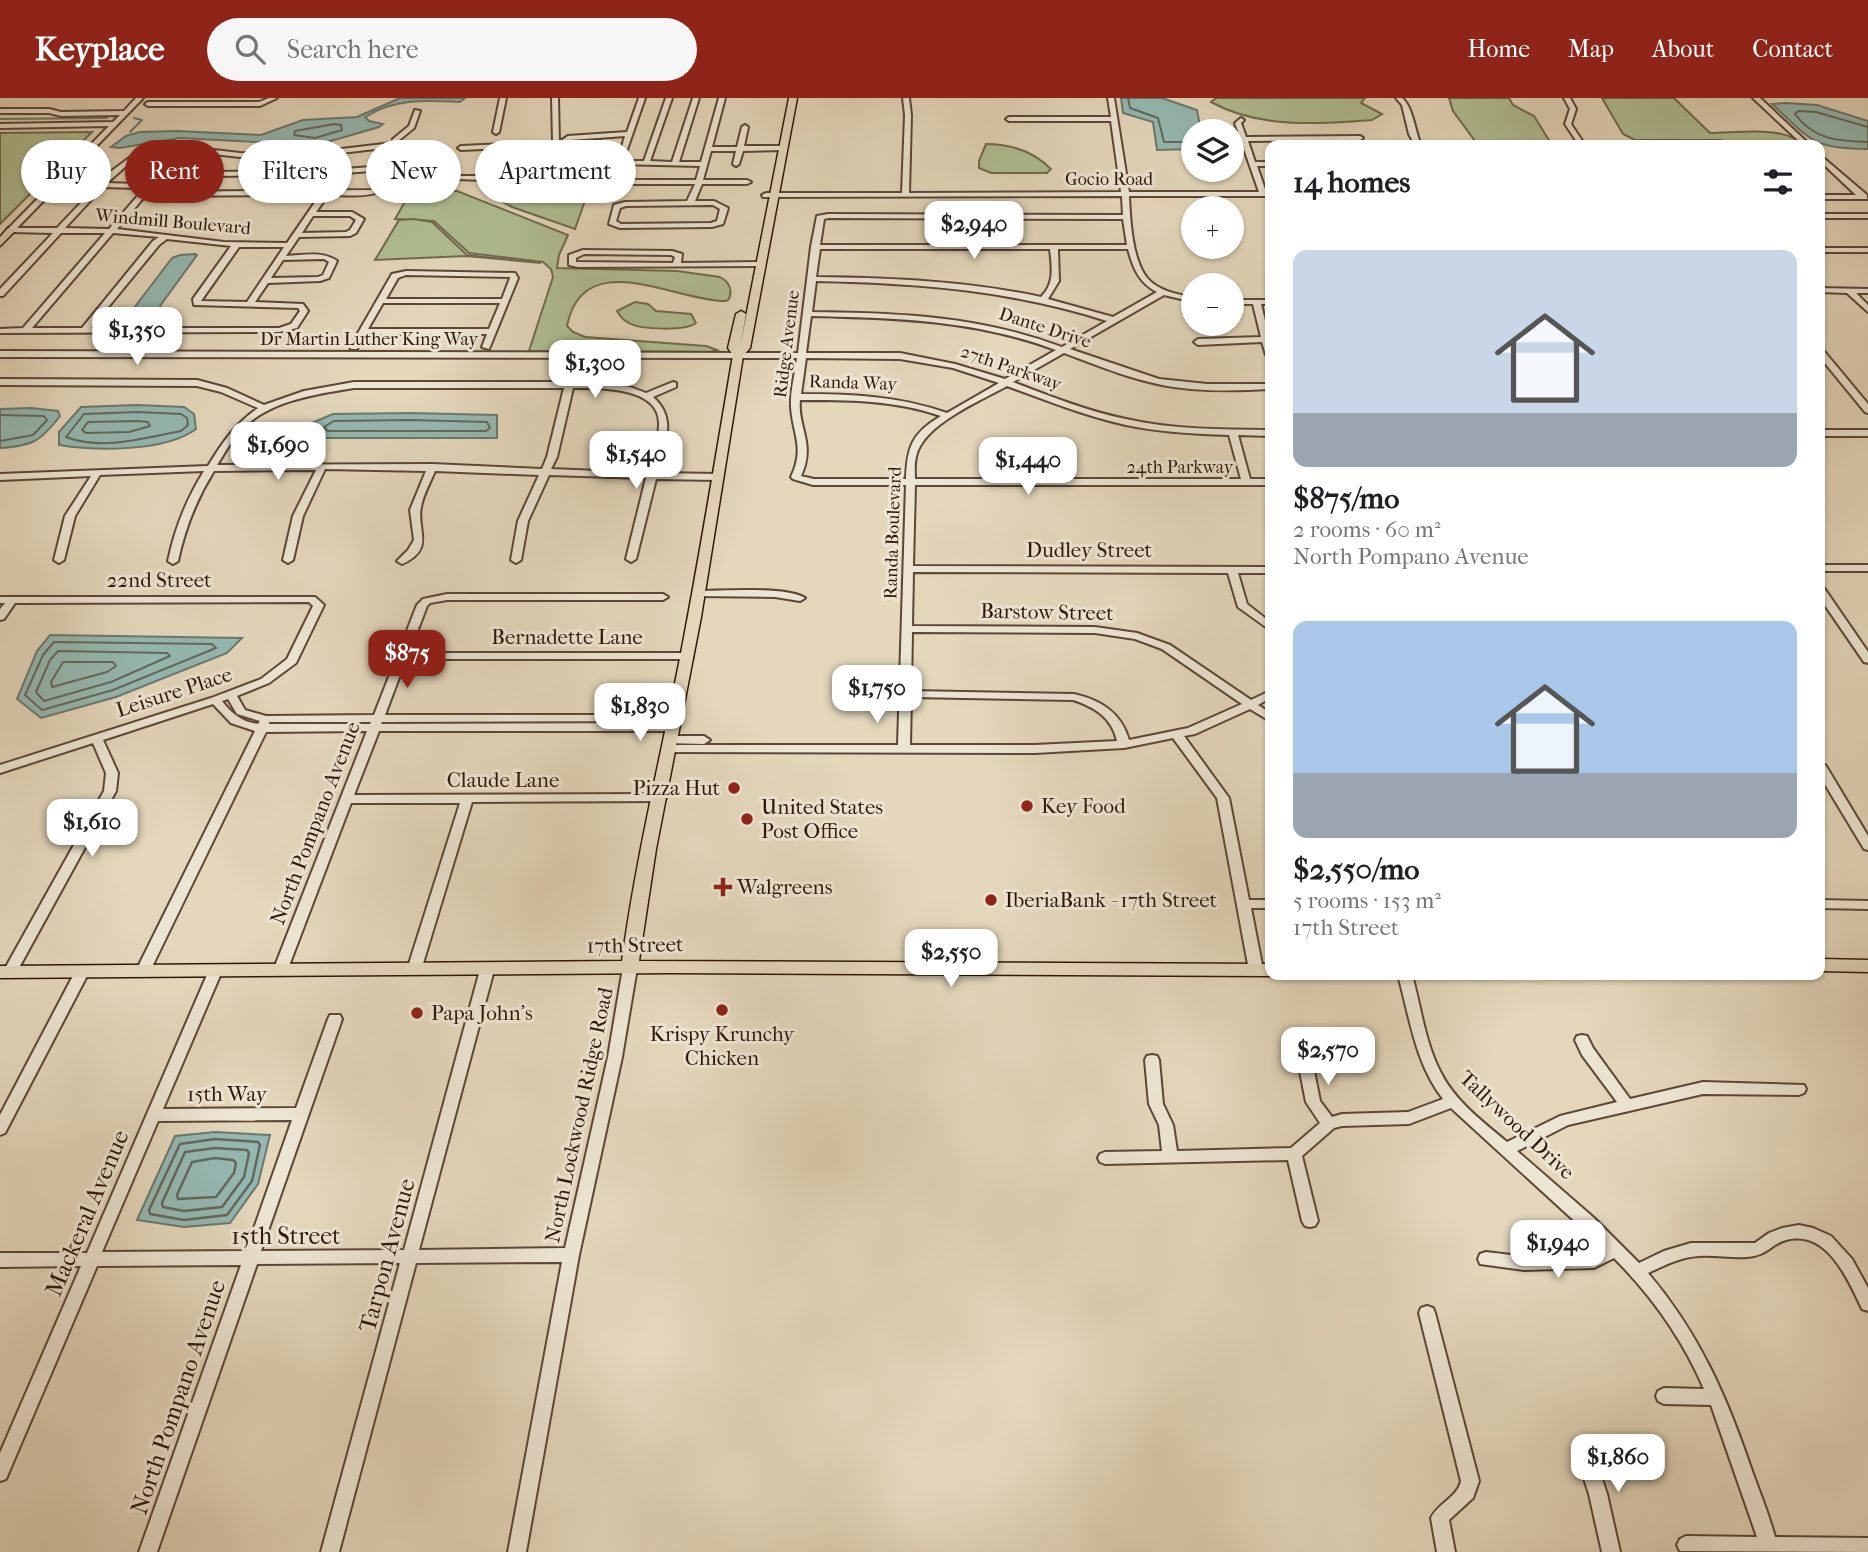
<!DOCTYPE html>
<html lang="en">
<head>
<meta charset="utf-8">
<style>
  :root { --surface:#fff; --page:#f6f6f6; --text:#202124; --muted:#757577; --accent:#8f2418 }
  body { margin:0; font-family:"IM FELL French Canon",serif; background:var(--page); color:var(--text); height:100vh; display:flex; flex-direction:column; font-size:26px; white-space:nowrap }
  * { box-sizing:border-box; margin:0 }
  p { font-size:23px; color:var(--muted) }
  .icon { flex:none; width:38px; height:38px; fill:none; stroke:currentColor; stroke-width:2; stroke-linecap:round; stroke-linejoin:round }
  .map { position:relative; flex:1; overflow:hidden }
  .details { position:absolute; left:1265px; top:42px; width:560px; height:840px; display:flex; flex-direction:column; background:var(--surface); border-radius:14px; box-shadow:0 2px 5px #0004 }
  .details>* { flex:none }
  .top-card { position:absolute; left:21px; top:42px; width:665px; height:63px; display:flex; gap:14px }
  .fabs { position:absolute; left:1181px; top:21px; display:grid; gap:14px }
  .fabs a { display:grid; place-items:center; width:63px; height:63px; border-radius:50%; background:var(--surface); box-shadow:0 2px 5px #0004; font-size:35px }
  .price { position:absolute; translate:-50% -60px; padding:0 16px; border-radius:14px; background:#fff; color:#222; font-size:23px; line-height:46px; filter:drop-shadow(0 2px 4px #0008) }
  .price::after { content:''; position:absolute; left:50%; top:42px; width:21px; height:16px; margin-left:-10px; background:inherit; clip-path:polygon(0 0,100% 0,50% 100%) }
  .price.selected { background:var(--accent); color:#fff }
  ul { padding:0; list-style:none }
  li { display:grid; align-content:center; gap:14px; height:371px; padding:0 28px }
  li span { display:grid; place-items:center; height:217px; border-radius:14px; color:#555 }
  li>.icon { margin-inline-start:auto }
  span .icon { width:126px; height:126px; fill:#fffc; stroke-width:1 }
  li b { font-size:30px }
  h2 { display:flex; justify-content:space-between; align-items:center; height:84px; padding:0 28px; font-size:30px }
  .tag { padding:0 24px; border-radius:32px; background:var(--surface); box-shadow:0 2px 5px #0004; font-size:24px; line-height:63px }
  .tag.selected { background:var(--accent); color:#fff }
  header { display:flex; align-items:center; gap:42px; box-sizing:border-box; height:98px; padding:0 35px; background:var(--accent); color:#fff }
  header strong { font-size:33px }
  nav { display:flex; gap:38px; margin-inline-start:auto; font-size:24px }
  .search { width:490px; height:63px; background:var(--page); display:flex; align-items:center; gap:18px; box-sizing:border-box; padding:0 24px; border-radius:38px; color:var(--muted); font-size:26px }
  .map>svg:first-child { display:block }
</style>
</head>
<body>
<header>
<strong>Keyplace</strong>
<div class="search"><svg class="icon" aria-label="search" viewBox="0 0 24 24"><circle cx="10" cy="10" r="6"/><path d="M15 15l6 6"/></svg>Search here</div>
<nav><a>Home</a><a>Map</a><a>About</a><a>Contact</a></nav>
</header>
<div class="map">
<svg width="1868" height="1454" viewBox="0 0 1868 1454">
  <rect width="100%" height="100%" fill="#e4d7bc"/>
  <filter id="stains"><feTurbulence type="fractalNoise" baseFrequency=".00286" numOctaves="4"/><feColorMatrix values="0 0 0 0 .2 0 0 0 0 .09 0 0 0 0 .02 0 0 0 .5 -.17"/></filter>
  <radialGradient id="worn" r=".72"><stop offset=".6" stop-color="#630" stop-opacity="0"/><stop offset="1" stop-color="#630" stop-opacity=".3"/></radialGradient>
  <g fill="#b0bf94" stroke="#706a4e" stroke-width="2">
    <path d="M1216 0H1365L1361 5 1382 16 1372 22C1319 26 1260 31 1211 4Z"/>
    <path d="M1449 0H1509L1513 7 1534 18 1552 47H1478L1453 13Z"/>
    <path d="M1602 0H1674L1710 35C1738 35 1783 27 1804 47H1755L1718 42H1635L1623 36Z"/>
    <path d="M92 34 0 126V35Z"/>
    <path d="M986 46C1011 46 1034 54 1051 71L1047 75H991L979 70V63Z"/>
    <path d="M411 93H457L568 137 559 157 557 170 677 173 720 179C729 184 733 191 729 201L726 203C677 204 583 146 567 228L573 234 585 239 706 248 717 252 711 254 529 253 553 179 551 171 543 164 469 155 434 123 395 121Z"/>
    <path d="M588 94 575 131 512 109 486 95Z"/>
    <path d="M414 121 432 124 467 157 541 165 466 158 375 162 399 122Z"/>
    <path d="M635 204 648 206 656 213 691 216 696 225C686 233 641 232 629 225 624 223 620 218 617 213Z"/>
  </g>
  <g fill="#95b9b2" stroke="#6c786e" stroke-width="2">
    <path d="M400 0H465L460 4C426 2 395 0 365 19L369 23 383 26 379 29 317 47 180 40 120 50 111 49 126 38 140 34 178 33 261 37 303 22 357 19Z"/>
    <path d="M1121 0H1162L1197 12 1201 33H1194L1193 51 1157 52 1153 24 1123 15Z"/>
    <path d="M1786 5 1817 7 1868 23V51C1812 51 1811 42 1772 6Z"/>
    <path d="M195 156 197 157 160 208 171 223 163 228 144 227 134 210 172 160 180 157Z"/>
    <path d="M137 307 184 309 194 316 196 331C165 354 96 353 59 347V334L81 309Z"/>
    <path d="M31 310 58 313 60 318C40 344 32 348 0 350V311Z"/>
    <path d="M411 315 497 317V340H327L308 336 307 327 333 316Z"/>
    <path d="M50 537 242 540 227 555 116 599 41 620 17 601 37 553Z"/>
    <path d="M215 1034 270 1037 258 1086 230 1125 184 1129 137 1122 175 1038Z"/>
  </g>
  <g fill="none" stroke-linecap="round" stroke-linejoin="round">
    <g stroke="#62685d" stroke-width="2">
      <path d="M1128 0 1130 10 1158 20 1164 44H1194"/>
      <path d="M334 26 341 27 342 32 315 40 294 37 295 33Z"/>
      <path d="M1868 29 1816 14 1798 13 1795 16C1814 42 1838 43 1868 44"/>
      <path d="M137 314 181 316 187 320 188 327 181 333C144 340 103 353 66 339L84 316Z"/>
      <path d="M0 317 44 318 47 322 33 337 0 343"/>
      <path d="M411 322 487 324 490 330 486 333H328L324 329 334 323Z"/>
      <path d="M137 323 148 324 150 328 129 334 86 335 82 332 88 324Z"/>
      <path d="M54 544 212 546 216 550 113 592 42 612 25 597 43 557Z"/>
      <path d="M58 553 167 555 170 558 111 584 44 603 36 594 50 562Z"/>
      <path d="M63 564H113L116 568 107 574 52 589 51 584Z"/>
    </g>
    <g stroke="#62685d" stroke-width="2.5">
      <path d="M215 1041 258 1044 260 1047 252 1083 227 1117 184 1122 150 1116 149 1112 180 1046Z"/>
      <path d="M215 1050 247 1052 249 1055 244 1079 222 1109 184 1113 163 1109 162 1105 185 1054Z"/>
      <path d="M215 1060 233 1062 236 1065 234 1075 216 1099 178 1101 177 1097 192 1064Z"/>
    </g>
    <g stroke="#6c786e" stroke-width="2">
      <path d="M0 21 107 20"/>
      <path d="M130 34 142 22 134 20"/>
    </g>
    <g stroke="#5c4635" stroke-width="4">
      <g id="minor">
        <path d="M136 0H143L17 130H57L109 75 133 57 179 48 240 55 299 56 392 45 393 41 409 28 415 12 420 13 414 30 398 43C398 54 392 59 390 70 388 76 392 75 390 81 383 104 346 96 328 97L316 114H352L364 121 356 135 350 138 299 139 286 158C303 157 323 153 337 163L329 180 320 183 268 185 255 204 303 206 308 213 297 230 279 234 0 235V231L23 230 105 135H61L3 198H0V191L53 135 11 134 7 132 109 28 0 30V26L113 24 120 17 61 18 49 15H0V11H49L61 14 124 13ZM392 49 383 68 320 73 210 74 171 66 130 65 137 60 179 52 240 59 299 60ZM125 69 171 70 210 78 320 77 383 72C384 81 381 88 372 92L148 94 149 90 137 86 107 85ZM103 89 136 90 142 93 109 131 65 130ZM320 97 287 145 224 144 117 131 145 98ZM313 118H350L356 122 350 132 346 134 302 135ZM113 135 159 139 153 143 82 230H32ZM167 141 231 148 193 201 194 207 298 210 300 213 291 226 279 230H91L159 147ZM239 149H284L247 204 201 203ZM324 161 329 164 323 177 318 179 271 180 283 162Z"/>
        <path d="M269 0H277L260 8H148L145 6 148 4H259Z"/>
        <path d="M500 0H506L499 34 496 36 493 34Z"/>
        <path d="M552 0H558L559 44 568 38 627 34 639 0H645L623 63H644L666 0H672L650 63 672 64 693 0H699L679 64H701L719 0H725L712 49H737L742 29 745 27 748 29 744 48H784L787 50 784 52 743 53 739 66 736 68 733 66 736 53H711L703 82H747L751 84 747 86H702L695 103H714L728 110 723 126 712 129 620 130 609 126 614 107 625 104 687 103 695 86H595V82H696L700 68 617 66 625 38 570 42 567 44 608 45V47L606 48 570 50 559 46 554 78 548 77 550 69 521 72 484 82 457 81V79L459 78H484L521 68 550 65 553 48 461 52 458 50 461 48 553 44ZM713 107 720 111 717 123 711 125 621 126 616 123 620 110 626 108Z"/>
        <path d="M903 0H909L911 17 909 95 1121 94 1111 23H1009L1006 21 1009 19H1111L1108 0H1114L1129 94H1259L1235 25 1241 20 1244 22 1241 25 1246 39 1360 38 1363 40 1360 42 1248 43 1255 64H1270V68H1257L1266 94H1270V98H1129C1130 121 1132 163 1148 181 1159 193 1178 197 1194 199V204L1164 197 1070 251 1159 281 1207 286H1270V291C1235 293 1197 294 1162 287 1128 280 1096 267 1064 255L1013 284C1050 298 1087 313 1126 321 1173 332 1222 331 1270 332V338L1238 337 1250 381H1270V387H915L913 468 1270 469V475H1238L1247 506 1270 524V532L1238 509 1228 475 913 474 912 528 1095 529 1137 535 1170 547 1251 602 1270 593V600L1258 607 1270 615V623L1250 611 1195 636 1184 638 1229 700 1249 802H1270V810H1251L1263 872 1261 875H1251L1249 872 1217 700 1173 640 1124 650 1035 655 664 654 662 651 664 648 668 647H898L906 387H813L793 381 791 379C805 350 793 337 791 309 790 294 795 276 797 260L0 259V253L798 255 811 149 817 118 828 116 1123 117 1122 98 763 99 762 97 766 95H902L905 17ZM828 120 1123 121 1127 147H820L824 121ZM820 151H1050C1052 170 1055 185 1041 199 967 183 892 180 816 179ZM1058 151H1128C1133 170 1139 185 1157 194L1113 219 1048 201 1059 183ZM816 183C917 185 1010 192 1107 223L1062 249C979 218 900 215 812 214ZM811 218C897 220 975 222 1056 252L1005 281 955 266 900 255H806ZM806 260 900 261 953 270 999 285 947 315C899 298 851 296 801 296ZM1007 288C1046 302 1085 318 1126 327 1160 334 1194 336 1229 337L1241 381H1030L1028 353 1023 350 1018 353 1020 381H915C915 374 914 366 916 359 922 327 980 303 1007 288ZM800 302C848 302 895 302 941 318 912 335 907 349 906 381H814L801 378C816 345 797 329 800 302ZM912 534 1095 535 1135 541 1162 551 1242 606 1188 630 1129 642C1121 614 1100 602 1074 596L911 593ZM911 599 1073 602C1095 609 1112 620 1117 643L1035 647H910Z"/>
        <path d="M1396 0H1402C1413 9 1415 34 1421 47H1415L1409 36 1402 7Z"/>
        <path d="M1564 0H1570L1576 11 1571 26 1585 47H1579L1565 26 1570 11Z"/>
        <path d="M1753 0H1760L1810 47H1803Z"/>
        <path d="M1820 57 1867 97V101H1820V97H1856L1820 63Z"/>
        <rect x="1820" y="116" width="48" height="4"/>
        <rect x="1820" y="150" width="48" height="4"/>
        <path d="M583 152 672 153 682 156 681 165 761 164 765 166 761 168 578 169 569 167V157ZM584 156 671 157 675 159 673 165 576 164V160Z"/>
        <path d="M406 173 515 175 518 180 489 251 482 249 487 236H365L357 251H351L350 249 392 176ZM406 177 510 179V180L502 201H386L398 180ZM383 205H500L489 231H368Z"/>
        <path d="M1820 190 1868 191V195H1856L1868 207V214L1847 195 1820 194Z"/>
        <path d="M1232 202H1270V206H1261L1270 243V259L1266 257 1262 244 1198 247 1194 244 1198 241 1261 239 1253 206H1232Z"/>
        <path d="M1820 251 1823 252 1868 306V315L1865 314 1820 259Z"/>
        <path d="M0 281 197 282 227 290 264 307 304 293 354 284H598L630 289 646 295 673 284 676 285V289L653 299C678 321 664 347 657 375L718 376 723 379 718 382 656 381 636 461 631 464 626 461 646 380 549 377 528 423 521 462 516 465 511 462 518 423 539 377 435 373C430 385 423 397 421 409 416 432 436 451 402 466L397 463 408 452 414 442 410 412 426 373 325 371 303 418 293 462 288 465 283 462 293 418 316 372 214 373C196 402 185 430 178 463L173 466 168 463C175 430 186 402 204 373L100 377 75 418 64 462 59 465 54 462 65 418 91 378 0 382V376L208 368C222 345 235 326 258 310L221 294 197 288 0 287ZM354 290H564L547 359 542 371 432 366 217 367C223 358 228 348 235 339 263 303 312 297 354 290ZM573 290C598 290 661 288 659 327 659 342 651 360 648 375L551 371 557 359Z"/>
        <rect x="1820" y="332" width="48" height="6"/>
        <rect x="1820" y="467" width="48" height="6"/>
        <path d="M1820 489 1824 490 1868 554V565L1864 564 1820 500Z"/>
        <path d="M698 493C723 493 787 488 805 500L800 503 775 499 694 498 693 496Z"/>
        <path d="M447 496H663L668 499 663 502H447L430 505 427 508 409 555H688L693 558 688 561H406L385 617H673L679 620 673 623 382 624 381 626 671 625 677 629 671 633H379L354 697 660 696 664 697 666 700 664 703 472 704 421 872 419 875H409L407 872 460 705H351L287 873 285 876H275L273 873 367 633 266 634 150 873 148 876H138L136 873 255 633 231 625 213 606 103 642 118 675 116 693 15 877H5L3 874 104 693 106 675 93 645 0 675V667L211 600 261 581 287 561 313 508 309 504 15 505 4 521 0 522V511L5 505H0V499H315L324 507 296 565 269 585 237 598 245 612 266 618 374 617 417 507 423 501ZM228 601 237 616 260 623 258 626C242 624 232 616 222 603ZM269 624H371L370 626H269Z"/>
        <path d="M670 638H704L710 642 704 646 666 645 664 642 666 639Z"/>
        <path d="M1820 664 1826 668 1868 738V752L1864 751 1820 678Z"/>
        <path d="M1820 802 1868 803V811L1820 810Z"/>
        <path d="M630 865 635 867 637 870 622 959 579 1157 526 1454H508L562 1164 416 1165 339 1454H321L400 1165 257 1166 157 1454H139L241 1167 97 1168 6 1381 0 1383V1355L81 1168 0 1169V1155H87L210 870H220L222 873 163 1011 296 1010 328 921 330 917H340L342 921 261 1153 404 1152 480 872 482 869H492L494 872 419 1152 565 1150 608 959 623 870 625 867ZM292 1022 246 1153 102 1154 158 1023Z"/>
        <path d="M82 869 87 871 89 874 5 1035 0 1037V1017L75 874 77 871Z"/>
        <path d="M1398 877H1412C1421 909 1425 945 1441 975 1455 1003 1483 1024 1507 1044L1560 1018 1617 1004 1582 957 1575 942 1577 938 1582 937 1587 938 1593 950 1630 1001 1703 984 1804 987 1806 991 1804 995 1799 997 1703 996 1568 1027 1517 1053 1594 1120 1639 1165 1664 1153 1691 1145H1755L1769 1135 1782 1130 1799 1127 1813 1130 1831 1138 1852 1161 1868 1190V1213L1862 1211C1848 1181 1827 1131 1786 1142 1771 1146 1767 1158 1747 1159 1731 1160 1715 1157 1699 1158 1681 1159 1665 1167 1648 1175 1699 1235 1727 1299 1752 1373 1760 1395 1769 1417 1775 1439L1868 1440V1454L1680 1453 1677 1447 1680 1441 1686 1438 1757 1439 1711 1307 1664 1306 1658 1303 1656 1298 1658 1293 1664 1290 1704 1291C1683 1242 1652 1198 1614 1160L1594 1170 1524 1172 1480 1166 1478 1161 1480 1156 1486 1154C1517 1158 1577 1164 1604 1150L1451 1010 1409 1026 1342 1028 1334 1030 1302 1058 1318 1123 1315 1128 1310 1129 1305 1128 1302 1123 1288 1062 1105 1066 1100 1064 1098 1060 1100 1056 1105 1054 1162 1053 1159 1027 1149 1006 1145 962 1147 958 1152 957 1157 958 1159 962 1163 1006 1173 1027 1177 1053 1291 1050 1320 1025 1306 1004 1298 963 1300 959 1305 958 1310 959 1312 963 1320 1003 1332 1019 1342 1016 1408 1014 1443 1001C1415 965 1410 920 1398 877Z"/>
        <path d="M1427 1208 1433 1210 1435 1215 1479 1383 1473 1400 1449 1422 1455 1454H1437L1431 1420C1438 1405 1458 1399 1461 1383L1419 1215 1421 1210Z"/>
        <path d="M1583 1342 1589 1344 1592 1350 1607 1396 1620 1454H1602L1589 1396 1574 1350 1577 1344Z"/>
      </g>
    </g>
    <g stroke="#2f1608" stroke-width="3">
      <g id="major">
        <path d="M789 0H797L750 250 743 258 701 519 656 751 639 863 1270 866V877H1275L1270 878 672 875 0 880V868L622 863C636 759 661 658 681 555 700 456 716 357 733 257L728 250 736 216 741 213 746 216 740 249Z"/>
        <path d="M8 130 16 132 0 148V139Z"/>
        <path d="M1820 861 1868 862V874L1820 873Z"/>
      </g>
    </g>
    <use href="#minor" fill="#ede5d3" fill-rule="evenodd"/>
    <use href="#major" fill="#e4d7bc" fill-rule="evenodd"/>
  </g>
  <g fill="#8f2418" stroke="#ede5d3" stroke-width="2.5">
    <circle cx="734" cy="690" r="7"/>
    <circle cx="1027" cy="708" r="7"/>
    <circle cx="747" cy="721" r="7"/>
    <path d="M719.5 778.5h7v7h7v7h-7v7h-7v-7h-7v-7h7z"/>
    <circle cx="991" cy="802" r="7"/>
    <circle cx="722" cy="912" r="7"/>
    <circle cx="417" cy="915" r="7"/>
  </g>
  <g text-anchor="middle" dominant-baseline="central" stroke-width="6" stroke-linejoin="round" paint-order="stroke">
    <g font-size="18" fill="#2f1608" stroke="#ede5d3">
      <text x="1109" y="81">Gocio Road</text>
      <text transform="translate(173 124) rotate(5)">Windmill Boulevard</text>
      <text transform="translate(1045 230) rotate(18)">Dante Drive</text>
      <text x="369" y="241">Dr Martin Luther King Way</text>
      <text transform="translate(787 246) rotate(-83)">Ridge Avenue</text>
      <text transform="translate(1011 270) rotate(19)">27th Parkway</text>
      <text transform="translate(853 285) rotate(2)">Randa Way</text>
      <text x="1180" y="369">24th Parkway</text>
      <text transform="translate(893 435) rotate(-88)">Randa Boulevard</text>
    </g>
    <g font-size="21" fill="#2f1608" stroke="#ede5d3">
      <text x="1089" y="452">Dudley Street</text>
      <text x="159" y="482">22nd Street</text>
      <text transform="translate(1047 514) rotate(1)">Barstow Street</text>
      <text x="567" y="539">Bernadette Lane</text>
      <text transform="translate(174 594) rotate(-18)">Leisure Place</text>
      <text x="503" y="682">Claude Lane</text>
      <text transform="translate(315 725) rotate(-69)">North Pompano Avenue</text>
      <text transform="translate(635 847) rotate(-1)">17th Street</text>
      <text x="227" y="996">15th Way</text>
      <text transform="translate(579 1017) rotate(-78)">North Lockwood Ridge Road</text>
      <text transform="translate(1517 1027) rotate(43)">Tallywood Drive</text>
    </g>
    <g font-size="21" fill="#2f1608" stroke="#ede5d3" text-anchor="start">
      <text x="720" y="690" text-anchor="end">Pizza Hut</text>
      <text x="1041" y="708">Key Food</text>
      <text x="761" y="709">United States<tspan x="761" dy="24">Post Office</tspan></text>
      <text x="737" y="789">Walgreens</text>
      <text x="1005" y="802">IberiaBank - 17th Street</text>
      <text x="431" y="915">Papa John's</text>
      <text x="722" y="936" text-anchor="middle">Krispy Krunchy<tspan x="722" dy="24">Chicken</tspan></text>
    </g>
    <g font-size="24" fill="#2f1608" stroke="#ede5d3">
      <text transform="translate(87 1115) rotate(-67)">Mackeral Avenue</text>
      <text x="286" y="1138">15th Street</text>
      <text transform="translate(387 1157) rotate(-75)">Tarpon Avenue</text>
      <text transform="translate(178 1299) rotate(-71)">North Pompano Avenue</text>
    </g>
  </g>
  <rect width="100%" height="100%" filter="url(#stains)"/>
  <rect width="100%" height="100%" fill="url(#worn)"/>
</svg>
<div class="fabs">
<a><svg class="icon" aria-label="layers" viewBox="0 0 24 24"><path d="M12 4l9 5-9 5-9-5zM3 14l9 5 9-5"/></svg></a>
<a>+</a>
<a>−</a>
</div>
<b class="price" style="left:974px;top:163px">$2,940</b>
<b class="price" style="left:137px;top:269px">$1,350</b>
<b class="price" style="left:595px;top:302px">$1,300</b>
<b class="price" style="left:278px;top:384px">$1,690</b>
<b class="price" style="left:636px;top:393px">$1,540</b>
<b class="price" style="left:1028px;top:399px">$1,440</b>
<b class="price selected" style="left:407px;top:592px">$875</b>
<b class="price" style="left:877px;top:627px">$1,750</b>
<b class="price" style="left:640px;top:645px">$1,830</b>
<b class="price" style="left:92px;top:761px">$1,610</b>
<b class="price" style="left:951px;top:891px">$2,550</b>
<b class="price" style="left:1328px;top:989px">$2,570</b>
<b class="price" style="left:1558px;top:1182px">$1,940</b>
<b class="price" style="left:1618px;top:1396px">$1,860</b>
<div class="top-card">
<a class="tag">Buy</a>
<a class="tag selected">Rent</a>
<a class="tag">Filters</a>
<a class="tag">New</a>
<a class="tag">Apartment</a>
</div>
<section class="details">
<h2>14 homes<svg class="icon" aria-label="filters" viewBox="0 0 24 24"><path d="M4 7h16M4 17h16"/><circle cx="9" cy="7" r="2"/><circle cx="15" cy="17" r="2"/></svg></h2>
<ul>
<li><span style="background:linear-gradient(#c9d6e8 75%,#9aa5b1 0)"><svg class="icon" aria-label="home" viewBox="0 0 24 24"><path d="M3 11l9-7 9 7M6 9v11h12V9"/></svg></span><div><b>$875/mo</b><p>2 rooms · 60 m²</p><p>North Pompano Avenue</p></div></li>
<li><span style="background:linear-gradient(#a9c7e8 70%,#9aa5b1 0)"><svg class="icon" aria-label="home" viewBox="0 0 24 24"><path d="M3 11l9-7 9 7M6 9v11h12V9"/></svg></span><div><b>$2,550/mo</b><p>5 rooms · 153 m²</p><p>17th Street</p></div></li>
</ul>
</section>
</div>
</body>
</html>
